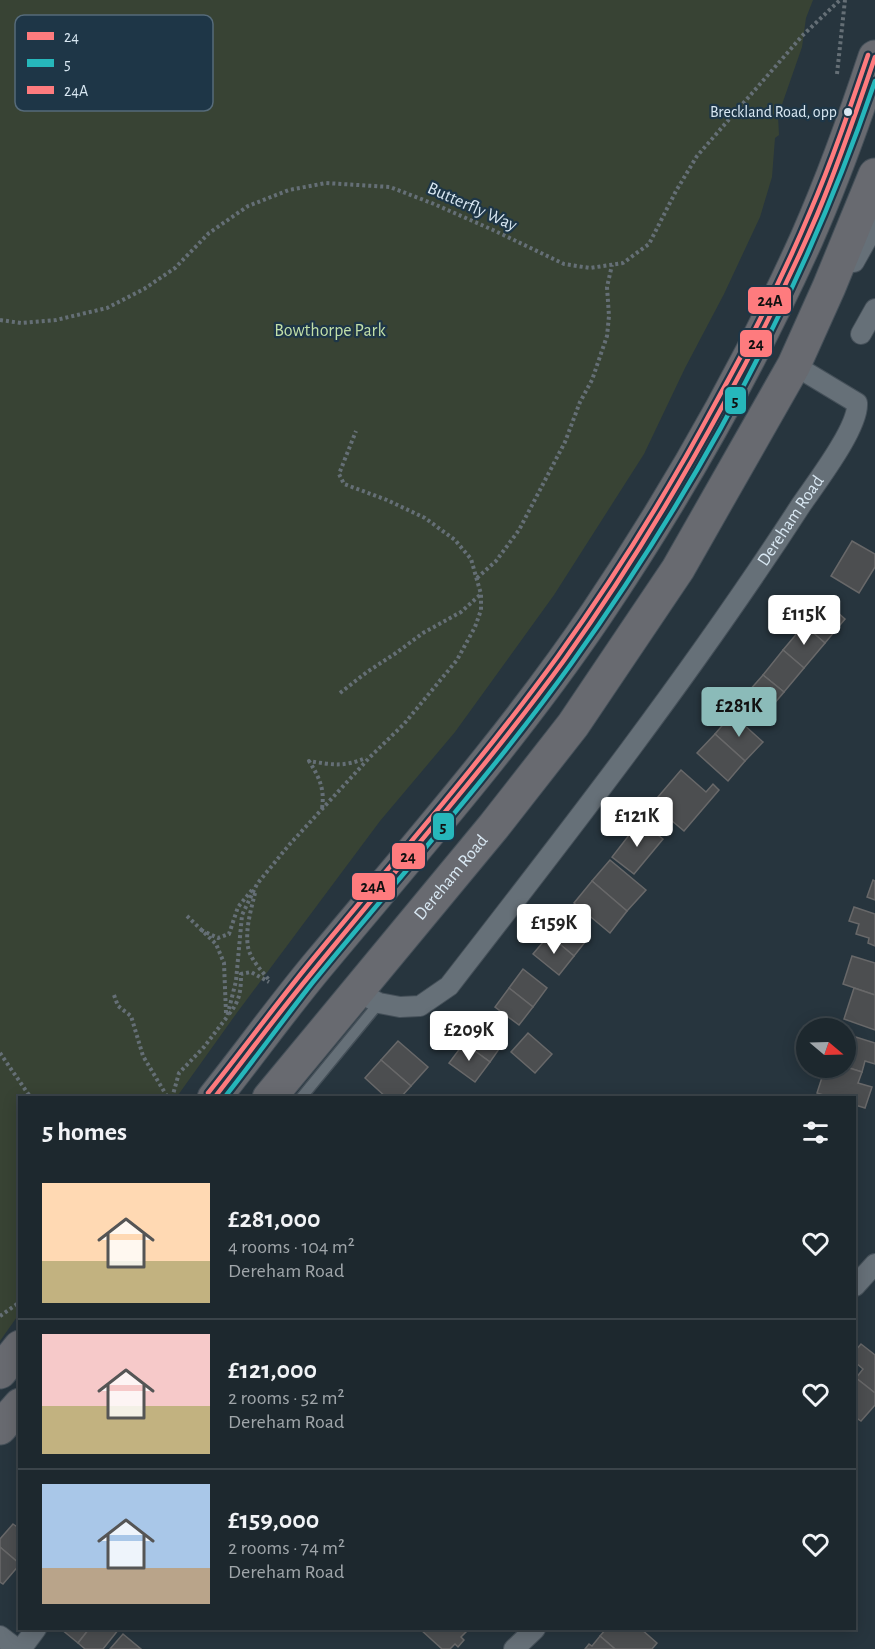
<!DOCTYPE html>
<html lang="en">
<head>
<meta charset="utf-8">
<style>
  :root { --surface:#1d282e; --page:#2a343a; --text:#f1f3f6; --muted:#a0a6aa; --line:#3b444a; --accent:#8bbbb9 }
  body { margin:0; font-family:"Alegreya Sans",sans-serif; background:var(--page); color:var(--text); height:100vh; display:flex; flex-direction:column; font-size:22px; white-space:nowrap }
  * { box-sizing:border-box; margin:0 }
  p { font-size:20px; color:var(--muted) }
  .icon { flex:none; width:33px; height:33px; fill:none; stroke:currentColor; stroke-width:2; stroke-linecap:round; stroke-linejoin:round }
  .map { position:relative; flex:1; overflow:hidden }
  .drawer { position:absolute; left:18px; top:1096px; width:838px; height:534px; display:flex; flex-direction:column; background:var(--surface); border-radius:0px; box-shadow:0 3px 15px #0003,0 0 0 2px var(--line) }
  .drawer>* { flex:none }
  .needle { width:39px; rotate:109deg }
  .controls { position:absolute; left:796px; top:1018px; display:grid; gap:12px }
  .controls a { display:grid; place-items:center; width:60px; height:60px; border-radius:50%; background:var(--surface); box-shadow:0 3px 15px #0003,0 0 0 2px var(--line); font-size:30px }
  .price { position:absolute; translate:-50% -51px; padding:0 14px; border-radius:6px; background:#fff; color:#222; font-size:20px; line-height:39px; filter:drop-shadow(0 2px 3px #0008) }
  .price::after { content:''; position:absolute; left:50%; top:36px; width:18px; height:14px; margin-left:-9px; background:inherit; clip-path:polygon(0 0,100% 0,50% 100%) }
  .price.selected { background:var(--accent); color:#111 }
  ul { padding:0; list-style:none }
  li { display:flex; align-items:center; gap:18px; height:150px; padding:0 24px }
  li+li { border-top:2px solid var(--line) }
  li span { display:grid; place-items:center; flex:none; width:168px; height:120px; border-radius:0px; color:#555 }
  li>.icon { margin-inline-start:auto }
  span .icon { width:72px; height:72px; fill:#fffc; stroke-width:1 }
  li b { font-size:26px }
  h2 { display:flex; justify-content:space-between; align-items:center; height:72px; padding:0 24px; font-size:26px }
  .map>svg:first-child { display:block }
</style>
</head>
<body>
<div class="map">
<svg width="875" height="1649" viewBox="0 0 875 1649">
  <rect width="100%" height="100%" fill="#27353e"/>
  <path fill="#384334" d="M0 0H813L806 18 802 47 778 116 779 135 775 138 772 177 760 217 724 294 685 368 644 454 554 595 455 732 380 821 236 1014 176 1098H20L19 1314 0 1341Z"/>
  <g fill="#4c4e50" stroke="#686869" stroke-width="1.5">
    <path d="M852 541 875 554V567L859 593 831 576Z"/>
    <path d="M825 601 845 619 825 643 804 625Z"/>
    <path d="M804 625 825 643 804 668 783 650Z"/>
    <path d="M783 650 804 668 784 692 763 675Z"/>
    <path d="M763 675 784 692 763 717 742 699Z"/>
    <path d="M732 714 763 742 745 761 715 734Z"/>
    <path d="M715 734 745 761 728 781 697 753Z"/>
    <path d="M681 770 706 792 713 784 719 790 684 831 652 804Z"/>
    <path d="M640 821 663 839 634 874 612 857Z"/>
    <path d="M610 860 646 890 627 911 592 881Z"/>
    <path d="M873 880 875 881V900L867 897Z"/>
    <path d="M592 881 627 911 610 933 574 903Z"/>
    <path d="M854 907 875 914V946L868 943 869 938 856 934 859 924 849 921Z"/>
    <path d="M564 917 589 937 574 956 549 935Z"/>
    <path d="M549 935 574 956 559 975 533 954Z"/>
    <path d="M852 956 875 963V995L843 984Z"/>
    <path d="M523 969 547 988 533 1007 509 988Z"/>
    <path d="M509 988 533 1007 519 1025 495 1007Z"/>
    <path d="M854 988 875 995V1030L844 1019Z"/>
    <path d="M479 1023 504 1042 490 1062 464 1043Z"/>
    <path d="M528 1033 552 1054 535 1073 511 1052Z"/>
    <path d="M846 1034 875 1043V1064L865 1061 862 1072 846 1067Z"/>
    <path d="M398 1041 428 1067 411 1086 381 1060Z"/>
    <path d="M464 1043 490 1062 475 1082 449 1063Z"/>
    <path d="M381 1060 411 1086 400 1098H387L365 1078Z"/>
    <path d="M846 1067 862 1072 858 1083 872 1087 865 1108 855 1105V1098H833L817 1093 825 1068H846Z"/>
    <path d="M861 1344 875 1355V1393L856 1378 863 1369 855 1362V1351Z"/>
    <path d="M856 1378 875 1393V1405L861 1421 855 1417Z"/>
    <path d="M13 1524 20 1529V1564L0 1547V1539Z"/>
    <path d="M0 1547 20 1564 3 1584 0 1582Z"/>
    <path d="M61 1629H89L78 1643Z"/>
    <path d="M89 1629H119L103 1649H85L78 1643Z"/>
    <path d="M420 1629H467L468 1630 461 1637 464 1640 458 1647 455 1644 450 1649H442Z"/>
    <path d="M606 1629H641L657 1643 652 1649H615L600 1636Z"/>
    <path d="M123 1634 141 1649H110Z"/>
    <path d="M600 1636 615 1649H585L589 1644 592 1646Z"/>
  </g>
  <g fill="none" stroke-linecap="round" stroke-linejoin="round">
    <g stroke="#455059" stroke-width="13">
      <path id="service" d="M301 1098 379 1003"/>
    </g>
    <g stroke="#455059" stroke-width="22">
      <g id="minor">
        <path d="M854 262 868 237 875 228"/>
        <path d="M861 334 875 309"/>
        <path id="s1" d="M356 991 379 1003 400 1007 420 1006 449 986C571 829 693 672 801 505 816 483 859 427 857 403L794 365"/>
        <path d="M855 1286 875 1264"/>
        <path d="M0 1636 17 1649"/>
        <path d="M21 1649 36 1629"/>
        <path d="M514 1649 535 1629"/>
      </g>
    </g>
    <g stroke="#455059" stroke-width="35">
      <g id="trunk">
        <path d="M214 1098C250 1053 284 1005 322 960 416 847 514 736 597 613 677 494 748 369 807 238 833 179 855 118 875 57"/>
        <path id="s2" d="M269 1098 494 826 573 725 678 569 794 365 829 287 875 175"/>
        <path d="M0 1372 20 1347"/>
        <path d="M0 1428 20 1405"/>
      </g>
    </g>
    <g stroke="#656f76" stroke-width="4" stroke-dasharray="3 3" stroke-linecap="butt">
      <path d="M837 74 845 0"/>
      <path d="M0 320 21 323 56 320 107 308 144 289 175 268 209 233 248 206 289 190 326 183 390 187 434 204 493 230 564 264 590 268 623 263 649 244 676 191 697 156 803 35 840 0"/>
      <path d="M477 578 496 561 519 530 565 442 580 402 592 380 607 336 609 316 607 287 612 265"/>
      <path d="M340 693 367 672 396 653 423 633 461 612 481 594"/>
      <path d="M322 808C325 789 319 777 309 761 333 765 344 767 366 758"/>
      <path d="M255 893C251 910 245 929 248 947 250 959 262 971 269 980"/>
      <path d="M187 916 216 944 224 963 226 1013"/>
      <path d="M201 930 218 938 229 934 238 907 252 890"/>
      <path d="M114 995 118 1006 131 1016 143 1056 168 1098"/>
      <path d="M229 1014C240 1001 241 990 241 974L251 972 269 982"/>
      <path d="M0 1053 31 1098"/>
      <path d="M172 1098 179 1073 204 1047 227 1017 236 981 242 915 257 884 289 845 370 757 404 724 457 660 475 627 481 610V594L471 559 455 540 425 518 387 500 344 484 339 474 356 431"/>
      <path d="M0 1316 20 1302"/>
    </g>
    <use href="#service" stroke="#667078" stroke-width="10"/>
    <use href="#minor" stroke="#667078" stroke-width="20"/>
    <use href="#trunk" stroke="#686a70" stroke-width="33"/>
    <g stroke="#1e3647" stroke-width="9">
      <path id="bus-1" d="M214 1098C246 1057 277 1015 310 975 395 870 485 769 565 659 623 578 675 493 723 405 757 344 789 280 817 215 839 163 857 110 875 57"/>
    </g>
    <g stroke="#1e3647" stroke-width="9">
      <path id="bus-2" d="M224 1098C254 1060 283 1020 313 982 400 876 491 775 571 664 699 486 804 289 875 81"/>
    </g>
    <g stroke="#1e3647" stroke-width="9">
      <path id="bus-3" d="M208 1093C240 1053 271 1011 304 970 389 866 479 765 558 656 616 575 669 490 716 402 750 341 783 277 810 212 832 161 850 108 868 55"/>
    </g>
    <use href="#bus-1" stroke="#fe7b7e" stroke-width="4.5"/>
    <use href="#bus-2" stroke="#26b7bb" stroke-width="4.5"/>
    <use href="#bus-3" stroke="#fe7b7e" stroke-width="4.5"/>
  </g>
  <circle fill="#d8e7f2" stroke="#1e3647" stroke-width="2" cx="848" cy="112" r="5"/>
  <g text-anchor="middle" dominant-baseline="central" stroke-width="4.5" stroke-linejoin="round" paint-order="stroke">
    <g font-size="16" fill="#d8e7f2" stroke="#1e3647" text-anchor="end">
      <text x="837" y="112">Breckland Road, opp</text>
    </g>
    <g font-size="18" fill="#d8e7f2" stroke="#1e3647">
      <text transform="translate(472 207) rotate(24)">Butterfly Way</text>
      <text stroke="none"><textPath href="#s1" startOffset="680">Dereham Road</textPath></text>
      <text stroke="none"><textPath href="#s2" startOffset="286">Dereham Road</textPath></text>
    </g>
    <g font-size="18" fill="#c2dfa8" stroke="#1e3647">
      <text x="330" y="331">Bowthorpe Park</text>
    </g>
  </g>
  <rect x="15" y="15" width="198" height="96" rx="9" fill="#1e3647" stroke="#566b7a" stroke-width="1.5"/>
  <rect x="27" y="32" width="27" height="8" fill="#fe7b7e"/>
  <rect x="27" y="59" width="27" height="8" fill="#26b7bb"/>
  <rect x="27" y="86" width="27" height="8" fill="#fe7b7e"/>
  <g font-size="16" fill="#d8e7f2">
    <text x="64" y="42">24</text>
    <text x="64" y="69">5</text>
    <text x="64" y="96">24A</text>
  </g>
  <g stroke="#1e3647" stroke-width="2">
    <rect x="747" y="286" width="45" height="29" rx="6" fill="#fe7b7e"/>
    <rect x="739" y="329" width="34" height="29" rx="6" fill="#fe7b7e"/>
    <rect x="724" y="386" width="23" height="29" rx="6" fill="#26b7bb"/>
    <rect x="432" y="812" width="23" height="29" rx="6" fill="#26b7bb"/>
    <rect x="391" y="842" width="35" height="28" rx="6" fill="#fe7b7e"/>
    <rect x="351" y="872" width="45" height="29" rx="6" fill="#fe7b7e"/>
  </g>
  <g font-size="16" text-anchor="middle" font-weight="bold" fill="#111">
    <text x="770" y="306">24A</text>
    <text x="756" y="349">24</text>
    <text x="735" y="406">5</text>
    <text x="443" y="832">5</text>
    <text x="408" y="862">24</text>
    <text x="373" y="892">24A</text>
  </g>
</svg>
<div class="controls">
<a><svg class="needle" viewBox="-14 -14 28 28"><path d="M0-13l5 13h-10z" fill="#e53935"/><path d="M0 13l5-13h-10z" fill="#a0a6aa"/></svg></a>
</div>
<b class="price" style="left:804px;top:646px">£115K</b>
<b class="price selected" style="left:739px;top:738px">£281K</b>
<b class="price" style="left:637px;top:848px">£121K</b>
<b class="price" style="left:554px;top:955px">£159K</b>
<b class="price" style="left:469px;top:1062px">£209K</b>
<section class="drawer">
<h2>5 homes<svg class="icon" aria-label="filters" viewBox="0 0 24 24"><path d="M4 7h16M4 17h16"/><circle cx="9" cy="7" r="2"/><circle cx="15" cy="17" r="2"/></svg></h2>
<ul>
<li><span style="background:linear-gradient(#ffd9b3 65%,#c2b280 0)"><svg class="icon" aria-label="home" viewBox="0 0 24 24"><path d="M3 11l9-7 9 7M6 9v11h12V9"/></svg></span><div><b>£281,000</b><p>4 rooms · 104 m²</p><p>Dereham Road</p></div><svg class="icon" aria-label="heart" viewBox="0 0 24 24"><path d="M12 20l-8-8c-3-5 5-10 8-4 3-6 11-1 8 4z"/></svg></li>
<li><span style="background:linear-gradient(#f6c9c9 60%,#c2b280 0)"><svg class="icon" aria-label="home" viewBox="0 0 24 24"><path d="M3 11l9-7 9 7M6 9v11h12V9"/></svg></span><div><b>£121,000</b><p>2 rooms · 52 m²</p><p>Dereham Road</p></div><svg class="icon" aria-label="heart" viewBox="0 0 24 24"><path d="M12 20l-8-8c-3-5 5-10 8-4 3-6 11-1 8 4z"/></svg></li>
<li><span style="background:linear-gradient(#a9c7e8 70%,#b9a48a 0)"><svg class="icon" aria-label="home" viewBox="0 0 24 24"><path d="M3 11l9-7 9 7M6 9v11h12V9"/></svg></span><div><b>£159,000</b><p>2 rooms · 74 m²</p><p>Dereham Road</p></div><svg class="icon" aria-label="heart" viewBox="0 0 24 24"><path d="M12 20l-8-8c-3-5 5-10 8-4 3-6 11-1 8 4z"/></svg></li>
</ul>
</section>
</div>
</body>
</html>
